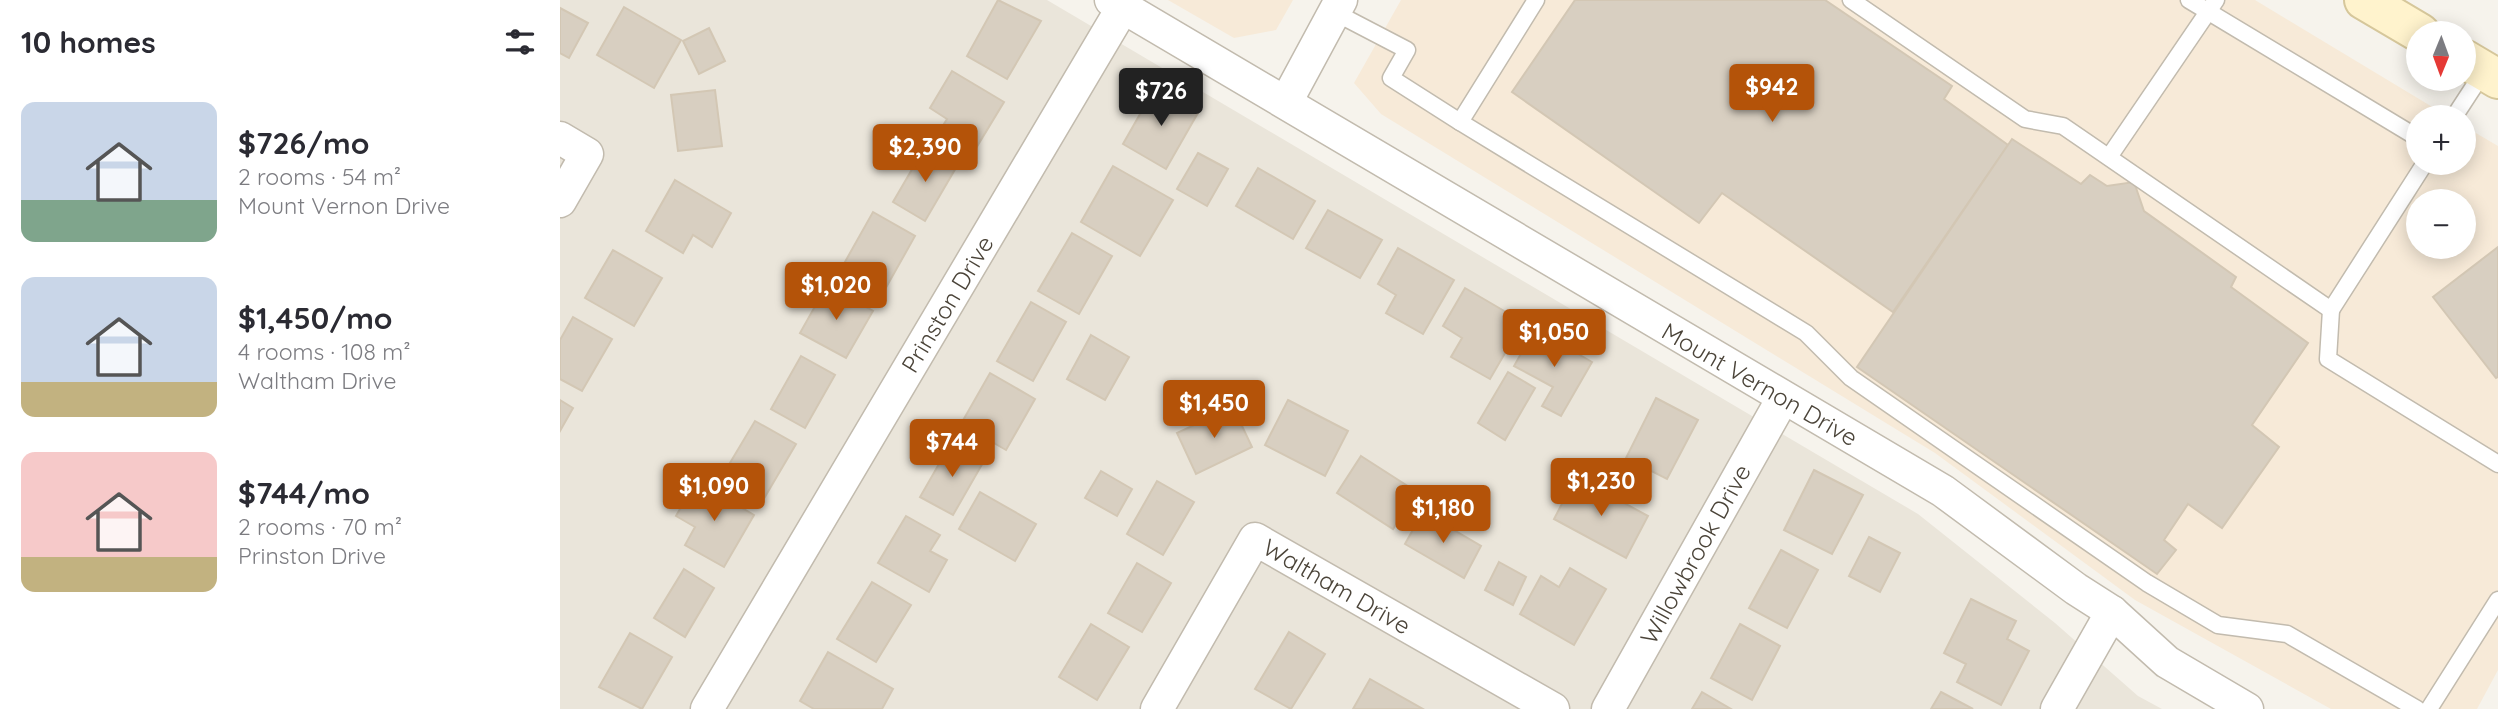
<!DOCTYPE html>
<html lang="en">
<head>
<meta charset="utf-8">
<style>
  :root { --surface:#fff; --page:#f2f2f3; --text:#2b2b33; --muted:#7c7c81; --accent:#b45309 }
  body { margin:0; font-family:Quicksand,sans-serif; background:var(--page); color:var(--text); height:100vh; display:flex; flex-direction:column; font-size:26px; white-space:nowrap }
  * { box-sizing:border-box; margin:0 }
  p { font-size:23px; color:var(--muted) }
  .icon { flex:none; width:38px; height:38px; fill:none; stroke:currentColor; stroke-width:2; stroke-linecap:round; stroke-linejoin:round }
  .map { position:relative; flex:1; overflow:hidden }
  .drawer { display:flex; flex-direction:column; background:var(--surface); width:560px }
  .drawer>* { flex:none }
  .needle { width:46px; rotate:181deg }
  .buttons { position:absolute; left:1846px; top:21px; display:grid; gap:14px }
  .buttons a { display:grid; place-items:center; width:70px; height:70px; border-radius:50%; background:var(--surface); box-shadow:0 4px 18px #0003; font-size:35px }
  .price { position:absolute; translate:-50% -60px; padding:0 16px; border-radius:7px; background:var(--accent); color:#fff; font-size:23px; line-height:46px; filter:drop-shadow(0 2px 4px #0008) }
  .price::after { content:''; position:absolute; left:50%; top:42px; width:21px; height:16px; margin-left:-10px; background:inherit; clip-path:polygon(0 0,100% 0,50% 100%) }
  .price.selected { background:#222; color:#fff }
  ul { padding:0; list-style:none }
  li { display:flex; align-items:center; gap:21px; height:175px; padding:0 21px }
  li span { display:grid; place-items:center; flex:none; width:196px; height:140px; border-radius:14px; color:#555 }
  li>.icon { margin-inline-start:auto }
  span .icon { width:84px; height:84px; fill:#fffc; stroke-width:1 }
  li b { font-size:30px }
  h2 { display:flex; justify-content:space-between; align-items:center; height:84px; padding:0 21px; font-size:30px }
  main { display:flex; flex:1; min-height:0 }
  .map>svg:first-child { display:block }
</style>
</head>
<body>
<main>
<section class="drawer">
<h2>10 homes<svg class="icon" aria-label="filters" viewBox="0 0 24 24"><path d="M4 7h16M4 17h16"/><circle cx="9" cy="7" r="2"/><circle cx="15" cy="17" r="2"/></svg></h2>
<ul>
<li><span style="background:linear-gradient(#c9d6e8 70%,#7fa58c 0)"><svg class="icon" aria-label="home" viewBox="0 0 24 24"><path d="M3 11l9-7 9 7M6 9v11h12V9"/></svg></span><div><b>$726/mo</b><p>2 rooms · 54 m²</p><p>Mount Vernon Drive</p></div></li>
<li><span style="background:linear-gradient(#c9d6e8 75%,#c2b280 0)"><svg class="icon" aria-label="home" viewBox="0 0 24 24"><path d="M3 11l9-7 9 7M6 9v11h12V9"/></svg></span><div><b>$1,450/mo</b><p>4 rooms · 108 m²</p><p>Waltham Drive</p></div></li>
<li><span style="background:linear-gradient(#f6c9c9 75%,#c2b280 0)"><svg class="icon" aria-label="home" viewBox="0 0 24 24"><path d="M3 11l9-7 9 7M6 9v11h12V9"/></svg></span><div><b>$744/mo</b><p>2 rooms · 70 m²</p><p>Prinston Drive</p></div></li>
</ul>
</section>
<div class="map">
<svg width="1938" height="709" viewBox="0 0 1938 709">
  <rect width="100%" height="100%" fill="#f6f3ec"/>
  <path fill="#eae5da" d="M0 0H487L1358 514 1495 623 1578 696 1602 709H0Z"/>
  <g fill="#f7ead8" fill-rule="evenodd">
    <path d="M608 0H733L716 30 674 38Z"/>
    <path d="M841 0H1695L1889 117H1858V163H1904V126L1938 146V670L1917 709H1771L1575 600 1375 453 821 114 794 83ZM1858 201H1904V247H1858Z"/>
  </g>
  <g fill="#d8cfc1" stroke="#d3c7b4" stroke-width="2">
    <path d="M438 0 481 21 447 79 407 56Z"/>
    <path d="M1015 0H1265L1392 86 1384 99 1448 145 1333 312 1162 193 1139 223 952 92Z"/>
    <path d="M64 7 121 40 94 88 37 55Z"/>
    <path d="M0 8 28 23 9 58 0 53Z"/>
    <path d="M149 28 165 61 139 74 123 41Z"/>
    <path d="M392 71 444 102 410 158 376 137 387 119 370 108Z"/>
    <path d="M596 86 639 111 606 169 563 144Z"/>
    <path d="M155 90 162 146 118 151 111 95Z"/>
    <path d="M1452 139 1521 184 1530 175 1547 186 1574 182 1584 211 1676 277 1671 287 1748 343 1692 425 1719 447 1662 528 1628 504 1604 540 1616 550 1597 574 1297 367Z"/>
    <path d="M365 147 397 166 365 221 333 202Z"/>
    <path d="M638 153 668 169 647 206 617 189Z"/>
    <path d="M553 166 613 200 580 256 521 222Z"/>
    <path d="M698 168 755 201 733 239 676 206Z"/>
    <path d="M115 180 171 213 152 247 133 235 123 253 86 231Z"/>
    <path d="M768 210 822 240 800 278 746 248Z"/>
    <path d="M313 212 355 236 323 293 281 269Z"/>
    <path d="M512 233 552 256 519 314 478 291Z"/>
    <path d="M1938 247V377L1936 378 1873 297Z"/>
    <path d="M838 248 894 280 863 334 826 313 836 295 818 284Z"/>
    <path d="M53 250 102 278 74 326 25 298Z"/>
    <path d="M267 285 313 311 286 358 240 333Z"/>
    <path d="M905 288 963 322 930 379 891 357 902 338 883 326Z"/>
    <path d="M471 302 506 322 473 381 437 361Z"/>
    <path d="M13 317 52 339 22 391 0 379V340Z"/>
    <path d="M975 329 1032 362 1001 416 982 406 993 387 954 366Z"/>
    <path d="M531 335 569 357 545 400 507 379Z"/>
    <path d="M241 356 275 375 245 428 211 409Z"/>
    <path d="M948 372 975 388 945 440 918 423Z"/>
    <path d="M430 373 475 399 446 450 401 424Z"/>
    <path d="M1096 398 1138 420 1107 479 1066 458Z"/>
    <path d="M0 400 13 408 0 431Z"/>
    <path d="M728 400 788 431 765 476 705 445Z"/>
    <path d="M673 407 692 447 636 474 617 433Z"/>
    <path d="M195 421 236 444 202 502 161 478Z"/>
    <path d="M391 443 424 461 393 515 360 497Z"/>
    <path d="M801 456 857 492 833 529 777 493Z"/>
    <path d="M1254 470 1303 495 1272 554 1224 530Z"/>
    <path d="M541 471 572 489 557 516 525 498Z"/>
    <path d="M1016 477 1088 516 1066 558 994 519Z"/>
    <path d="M136 481 194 515 164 567 125 545 135 527 116 516Z"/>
    <path d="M597 481 634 502 603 555 567 534Z"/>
    <path d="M420 492 476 524 455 561 399 529Z"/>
    <path d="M863 512 921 546 904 578 845 544Z"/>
    <path d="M346 516 380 535 370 551 387 560 369 592 318 563Z"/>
    <path d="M1309 537 1340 553 1320 592 1289 576Z"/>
    <path d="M1221 550 1258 570 1227 628 1189 608Z"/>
    <path d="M939 562 966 577 953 605 925 590Z"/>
    <path d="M577 563 611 583 582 632 548 613Z"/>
    <path d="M1010 568 1046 589 1014 645 960 614 981 576 999 587Z"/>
    <path d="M124 569 154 588 125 637 94 618Z"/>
    <path d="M312 582 351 605 316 662 277 639Z"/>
    <path d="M1411 599 1456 621 1447 639 1469 651 1441 705 1397 682 1406 664 1384 653Z"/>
    <path d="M531 624 569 647 537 700 499 677Z"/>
    <path d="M1180 624 1220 646 1192 700 1151 678Z"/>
    <path d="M729 632 765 654 731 709 695 689Z"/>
    <path d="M70 633 112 657 82 709 39 687Z"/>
    <path d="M268 652 333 689 322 709H254L240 701Z"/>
    <path d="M810 679 863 709H793Z"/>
    <path d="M1142 692 1171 709H1132Z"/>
    <path d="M1381 692 1413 709H1371Z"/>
  </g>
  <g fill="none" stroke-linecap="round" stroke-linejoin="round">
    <g stroke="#c2bbae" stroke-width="19">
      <g id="lane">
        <path d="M1291 0 1465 119 1503 126 1771 310 1865 163"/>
        <path d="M1629 0 1858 138"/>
        <path d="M774 12 847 50 831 78 900 122 976 0"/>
        <path d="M1894 117 1924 71"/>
        <path d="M900 122 1246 333 1291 378 1587 583 1658 625 1727 634 1857 709"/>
        <path d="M1549 157 1656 0"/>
        <path d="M1771 310 1768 359 1938 464"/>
        <path d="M1869 709 1938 600"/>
      </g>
    </g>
    <g stroke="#c2bbae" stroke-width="35">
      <g id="street">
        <path d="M551 0 1383 491 1516 589 1552 612 1607 662 1687 709"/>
        <path d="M726 102 781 0"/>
        <path d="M0 138 27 154 0 201"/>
        <path d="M147 709 563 7"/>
        <path d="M597 709 695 539 993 709"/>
        <path d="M1048 709 1223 398"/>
        <path d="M1497 709 1552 612"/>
      </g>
    </g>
    <g stroke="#d6c79b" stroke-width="42">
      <g id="secondary">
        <path d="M1804 0 1860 33"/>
        <path d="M1904 59 1938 79"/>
      </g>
    </g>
    <use href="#lane" stroke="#fff" stroke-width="16"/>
    <use href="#street" stroke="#fff" stroke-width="32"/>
    <use href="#secondary" stroke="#fff3cd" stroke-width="38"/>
  </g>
  <g text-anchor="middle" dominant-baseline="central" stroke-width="7" stroke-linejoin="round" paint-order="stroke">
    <g font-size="24" fill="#4b4439" stroke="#fff">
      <text transform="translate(387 304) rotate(-59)">Prinston Drive</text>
      <text transform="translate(1200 384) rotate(30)">Mount Vernon Drive</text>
      <text transform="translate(1135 554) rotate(-61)">Willowbrook Drive</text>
      <text transform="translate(777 586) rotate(30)">Waltham Drive</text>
    </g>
  </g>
</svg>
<div class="buttons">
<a><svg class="needle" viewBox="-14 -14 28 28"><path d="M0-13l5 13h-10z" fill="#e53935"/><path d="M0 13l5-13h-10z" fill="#7c7c81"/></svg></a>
<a>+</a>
<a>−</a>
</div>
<b class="price" style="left:1212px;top:124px">$942</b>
<b class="price selected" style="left:601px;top:128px">$726</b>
<b class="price" style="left:365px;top:184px">$2,390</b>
<b class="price" style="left:276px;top:322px">$1,020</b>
<b class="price" style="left:994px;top:369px">$1,050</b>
<b class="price" style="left:654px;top:440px">$1,450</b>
<b class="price" style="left:392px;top:479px">$744</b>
<b class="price" style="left:1041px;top:518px">$1,230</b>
<b class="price" style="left:154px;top:523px">$1,090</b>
<b class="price" style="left:883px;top:545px">$1,180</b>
</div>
</main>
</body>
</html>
